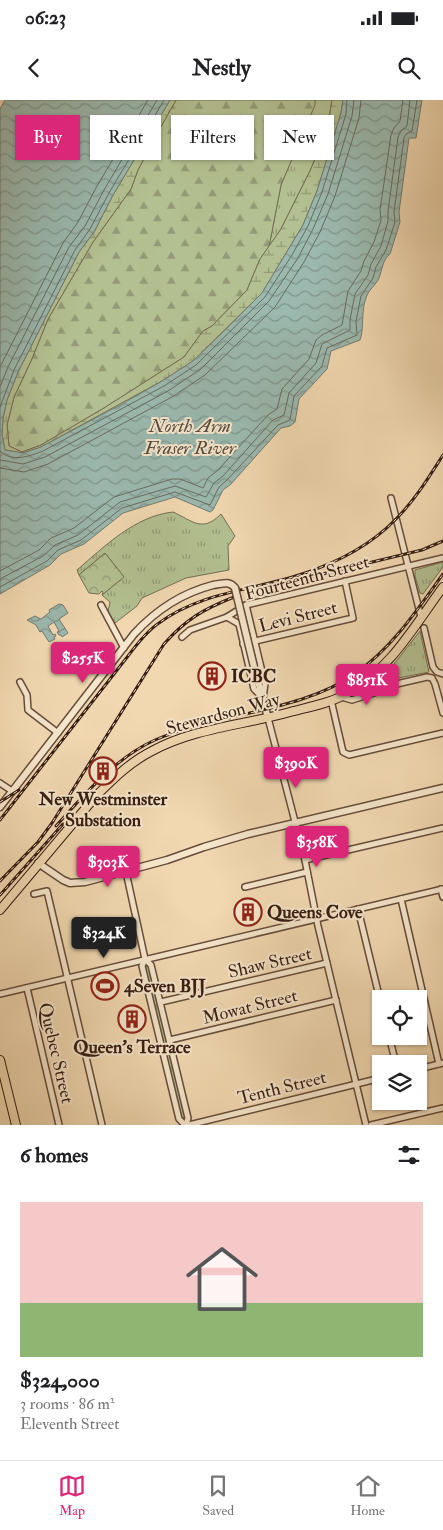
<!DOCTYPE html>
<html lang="en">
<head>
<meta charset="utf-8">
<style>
  :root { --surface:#fff; --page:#f2f2f2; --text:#202124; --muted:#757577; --line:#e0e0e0; --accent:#db2777 }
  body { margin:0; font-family:"IM FELL Double Pica",serif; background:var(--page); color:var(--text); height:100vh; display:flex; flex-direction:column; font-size:19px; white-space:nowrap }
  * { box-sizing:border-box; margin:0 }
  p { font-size:16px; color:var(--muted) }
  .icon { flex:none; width:28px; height:28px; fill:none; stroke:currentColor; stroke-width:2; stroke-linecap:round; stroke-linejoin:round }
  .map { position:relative; height:1025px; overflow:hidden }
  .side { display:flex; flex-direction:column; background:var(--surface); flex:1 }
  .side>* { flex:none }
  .guide { position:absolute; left:15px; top:15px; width:414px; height:45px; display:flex; gap:10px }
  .tools { position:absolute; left:372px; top:890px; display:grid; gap:10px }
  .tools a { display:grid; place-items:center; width:55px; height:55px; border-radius:0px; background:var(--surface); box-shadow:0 1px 4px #0004; font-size:25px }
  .price { position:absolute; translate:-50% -42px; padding:0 11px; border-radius:5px; background:var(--accent); color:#fff; font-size:16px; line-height:32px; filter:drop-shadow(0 1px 2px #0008) }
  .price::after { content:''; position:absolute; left:50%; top:30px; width:15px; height:11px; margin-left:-8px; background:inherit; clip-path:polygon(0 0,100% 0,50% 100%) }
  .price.current { background:#222; color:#fff }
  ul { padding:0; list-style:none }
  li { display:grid; align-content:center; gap:10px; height:265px; padding:0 20px }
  li span { display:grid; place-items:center; height:155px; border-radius:0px; color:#555 }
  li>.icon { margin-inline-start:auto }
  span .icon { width:90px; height:90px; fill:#fffc; stroke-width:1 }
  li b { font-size:21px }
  h2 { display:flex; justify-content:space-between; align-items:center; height:60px; padding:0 20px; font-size:21px }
  .pill { padding:0 18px; border-radius:0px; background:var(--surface); box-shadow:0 1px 4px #0004; font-size:18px; line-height:45px }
  .pill.current { background:var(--accent); color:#fff }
  .status { display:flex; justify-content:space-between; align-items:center; height:35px; padding:0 25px; background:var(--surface); direction:ltr }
  .status svg { height:14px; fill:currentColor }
  header { display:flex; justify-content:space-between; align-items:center; height:65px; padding:0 20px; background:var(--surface); font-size:22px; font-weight:800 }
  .dock { display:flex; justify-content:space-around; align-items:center; height:70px; border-top:1px solid var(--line); background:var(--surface); font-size:14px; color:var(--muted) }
  .dock a { display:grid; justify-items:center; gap:2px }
  .dock .current { color:var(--accent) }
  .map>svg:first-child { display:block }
</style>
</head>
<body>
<div class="status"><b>06:23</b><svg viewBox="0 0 49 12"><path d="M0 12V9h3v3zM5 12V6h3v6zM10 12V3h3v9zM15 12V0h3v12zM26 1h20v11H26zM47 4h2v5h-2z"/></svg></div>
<header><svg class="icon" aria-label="back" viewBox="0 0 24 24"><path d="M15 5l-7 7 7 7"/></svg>Nestly<svg class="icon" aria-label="search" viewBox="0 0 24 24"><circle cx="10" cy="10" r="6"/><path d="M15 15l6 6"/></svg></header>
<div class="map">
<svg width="443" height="1025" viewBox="0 0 443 1025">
  <defs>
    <pattern id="grass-tufts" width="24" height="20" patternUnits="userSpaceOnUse" patternTransform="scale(1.25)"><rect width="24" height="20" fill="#b3c091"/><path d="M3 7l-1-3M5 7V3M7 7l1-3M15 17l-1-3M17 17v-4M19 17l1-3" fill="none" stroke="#929b75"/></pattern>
    <pattern id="forest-firs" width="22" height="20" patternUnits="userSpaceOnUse" patternTransform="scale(1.25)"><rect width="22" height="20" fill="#b3c091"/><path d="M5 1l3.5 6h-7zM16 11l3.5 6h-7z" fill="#929b75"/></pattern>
    <pattern id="wetland-marsh" width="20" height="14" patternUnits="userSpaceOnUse" patternTransform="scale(1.25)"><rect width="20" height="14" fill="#b3c091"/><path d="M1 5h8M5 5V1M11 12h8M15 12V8" fill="none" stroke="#929b75"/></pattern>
    <pattern id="park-crowns" width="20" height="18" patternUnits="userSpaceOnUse" patternTransform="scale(1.25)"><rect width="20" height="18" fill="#b3c091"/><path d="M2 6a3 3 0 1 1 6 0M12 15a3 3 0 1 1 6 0" fill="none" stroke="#929b75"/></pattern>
    <pattern id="water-waves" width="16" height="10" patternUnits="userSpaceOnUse" patternTransform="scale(1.25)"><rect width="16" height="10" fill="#9bb9af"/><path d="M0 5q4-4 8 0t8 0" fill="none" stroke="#7f968d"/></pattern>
  </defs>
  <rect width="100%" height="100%" fill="#f1d8b1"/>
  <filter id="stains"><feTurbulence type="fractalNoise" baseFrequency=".004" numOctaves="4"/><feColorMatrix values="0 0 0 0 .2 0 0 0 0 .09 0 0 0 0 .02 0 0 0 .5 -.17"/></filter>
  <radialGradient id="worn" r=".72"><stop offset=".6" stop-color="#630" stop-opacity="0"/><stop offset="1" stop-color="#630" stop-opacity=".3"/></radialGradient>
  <g fill="url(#grass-tufts)" stroke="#746e52">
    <path d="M315 0H332L327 31 310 71 281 129 269 147 281 85 314 5Z"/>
    <path d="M173 412C193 421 202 433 221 414L235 436 228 446 229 470 186 478 142 498 137 506 115 523 108 512 110 502 102 495 124 477 105 453 79 475 77 470C105 446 135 416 173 412Z"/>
    <path d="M443 462V467L423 494 420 493 415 476V470Z"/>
    <path d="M420 531 429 572 373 583 394 564Z"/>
    <path d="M149 866 185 1017 181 1019 145 867Z"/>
  </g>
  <path fill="url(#forest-firs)" stroke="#746e52" d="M176 0H315V5L281 85 269 147 260 159 247 190 212 226 203 231 184 257 104 308 41 345 22 352 9 346 7 325 14 297 31 261 48 219 93 142 131 89 138 70 154 39Z"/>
  <path fill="url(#wetland-marsh)" stroke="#746e52" d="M170 0H176L154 39 138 70 131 89 93 142 48 219 31 261 14 297 7 325 9 346 22 352 41 345 104 308 184 257 203 231 212 226 247 190 260 159 281 129 310 71 327 31 332 0H343L341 13 317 91 303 125 262 193 193 261 162 281 41 347 23 353 5 350 2 335 3 318 7 300 18 272 79 152 94 132 113 95Z"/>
  <path fill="url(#park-crowns)" stroke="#746e52" d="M105 453 124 477 102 495 103 492 102 491 99 494 89 493 79 475Z"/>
  <g fill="url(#water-waves)" stroke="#737b70">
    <path d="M5 0H170L113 95 94 132 79 152 18 272 7 300 3 318 2 335 5 350 23 353 41 347 122 304 162 281 193 261 225 230 262 193 303 125 317 91 341 13 343 0H422L416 38H409L399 112 400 122 390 154C383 159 382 170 379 178 376 185 368 190 366 198 361 210 364 231 360 240L331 251 327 269 299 299 295 322 290 326 281 328 231 384 223 390 213 410 210 412 175 397 123 413 84 444 61 454 50 465 0 494V9Z"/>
    <path d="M59 504 63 505 68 513 59 519 68 533 62 537 61 535H59L57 532 59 531 54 522 48 526 53 535 55 534 56 536 54 537 55 539 49 542 42 531 40 532 36 525 27 520 35 516 41 519 50 512 49 510Z"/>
  </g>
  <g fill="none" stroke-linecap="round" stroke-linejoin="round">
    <g stroke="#686b60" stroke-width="1">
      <path d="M0 267 63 143 78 122 97 86 148 0"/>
      <path d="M0 287 8 267 69 147 85 126 104 90 157 0"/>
      <path d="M0 307 14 270 75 150 90 129 109 93 164 0"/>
      <path d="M0 351C12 363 30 356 43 351L164 286 196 265 265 197 292 155 308 126 322 92 346 14 347 0"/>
      <path d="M0 360 23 364 45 357 168 291 201 269 269 201 298 158 313 129 328 94 352 16 354 0"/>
      <path d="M0 368 24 372 48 364 172 297 205 275 275 207 304 162 320 132 335 96 359 18 361 0"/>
      <path d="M0 471 39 450 51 438 74 428 114 397 172 379H180L203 388 208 378 218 370 268 315 277 309 282 289 309 259 316 240 322 235 342 225 348 191 361 171 364 161 374 142 381 120 380 110 391 35 394 28 400 21 403 0"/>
      <path d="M0 479 43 456 55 445 78 435 120 402 175 386 206 397 214 383 223 376 273 320 284 315 289 293 316 263 322 244 350 230V220L355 194 368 175 371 164 381 146 388 121V111L398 37 401 31 407 26 410 0"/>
      <path d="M0 487 47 461 58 450 81 440 122 408 175 392 210 405 219 387 227 380 278 325 290 320 294 296 322 266 327 248 357 235 356 221 361 196 373 178 376 167 386 150 395 122 394 112 404 38 406 34 412 31 417 0"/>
    </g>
    <g stroke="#654c3a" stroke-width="8">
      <g id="minor">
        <path d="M391 398 421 517"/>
        <path d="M101 505 124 548"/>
        <path d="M246 505 265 584 263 598"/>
        <path d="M227 517 239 524 254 589 262 597"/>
        <path d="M424 528 433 567 437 572 443 574"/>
        <path d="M182 537 190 530 227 517 246 505 443 458"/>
        <path d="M243 544 353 518 345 481"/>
        <path d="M20 582 27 595 28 610 58 633"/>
        <path d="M341 597 352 600 380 591 388 586 427 577 432 578 435 584 443 613"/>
        <path d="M331 600 343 652 349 655 443 633"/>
        <path d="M268 618 305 760 318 826 366 1025"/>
        <path d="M0 683 12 691"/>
        <path d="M305 760 443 728"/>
        <path d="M126 772 145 859 151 865 188 1018 186 1025"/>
        <path d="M245 787 307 772"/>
        <path d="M441 789 443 797"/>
        <path d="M34 794 47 791 102 1025"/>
        <path d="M401 799 439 964"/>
        <path d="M358 809 381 904"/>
        <path d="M145 859 142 866 179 1019 185 1025"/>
        <path d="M27 888 59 1025"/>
        <path d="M0 894 443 789"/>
        <path d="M161 902 327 863"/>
        <path d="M389 936 396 964"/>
        <path d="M170 940 336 900"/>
        <path d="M419 969 443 963"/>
        <path d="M189 1025 381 978"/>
        <path d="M371 1025 443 1008"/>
      </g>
    </g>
    <g stroke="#654c3a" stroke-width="9">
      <g id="tertiary">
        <path d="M254 567 268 618"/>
        <path d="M0 707 134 534C156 510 182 493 213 485 222 484 229 480 235 488"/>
        <path d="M38 763 63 780 70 783 85 782 167 760 204 747 248 734 443 688"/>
      </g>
    </g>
    <g stroke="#361d12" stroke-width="10">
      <g id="primary">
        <path d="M0 810 96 696C113 679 130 662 152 651 194 628 245 625 290 612 309 607 331 603 348 593 390 570 415 525 443 487"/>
        <path d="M0 960 16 1025"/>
      </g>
    </g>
    <use href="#minor" stroke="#f6e6cc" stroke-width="5"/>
    <use href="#tertiary" stroke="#f6e6cc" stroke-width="6"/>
    <use href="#primary" stroke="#f1d8b1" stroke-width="8"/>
    <g stroke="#361d12" stroke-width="3">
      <g id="rail">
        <path d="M306 478 422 450 443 441"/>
        <path d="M0 702 19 690"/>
        <path d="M0 720 128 556C137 544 147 531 159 523 201 492 254 490 302 474 336 463 371 445 396 419 415 400 429 377 443 355"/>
        <path d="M56 726C85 694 115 658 155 640 217 613 302 612 356 573 392 548 417 510 443 474"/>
        <path d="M0 781 38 742 52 723 164 544C186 519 204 509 234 497"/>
        <path d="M0 795 63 724"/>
      </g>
    </g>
    <use href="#rail" stroke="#f6e6cc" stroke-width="1" stroke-dasharray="4" stroke-linecap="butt"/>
    <g stroke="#654c3a" stroke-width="9" stroke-linecap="butt">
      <path id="tertiary-bridge" d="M235 488 254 567"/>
    </g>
    <use href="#tertiary-bridge" stroke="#f6e6cc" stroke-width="6"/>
  </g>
  <defs>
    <g id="building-ring" transform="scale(1.4375)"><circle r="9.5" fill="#f6e6cc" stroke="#8f2418" stroke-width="1.5"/><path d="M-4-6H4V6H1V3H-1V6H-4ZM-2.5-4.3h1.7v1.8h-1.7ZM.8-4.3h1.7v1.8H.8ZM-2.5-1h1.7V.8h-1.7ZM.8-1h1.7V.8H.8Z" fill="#8f2418"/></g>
    <g id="stadium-ring" transform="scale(1.4375)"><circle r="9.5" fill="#f6e6cc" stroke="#8f2418" stroke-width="1.5"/><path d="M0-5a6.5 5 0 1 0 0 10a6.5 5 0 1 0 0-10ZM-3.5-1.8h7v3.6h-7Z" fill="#8f2418"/></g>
  </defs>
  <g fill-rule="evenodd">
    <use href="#building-ring" x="212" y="576"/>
    <use href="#building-ring" x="103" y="671"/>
    <use href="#building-ring" x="248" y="812"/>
    <use href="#stadium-ring" x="105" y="886"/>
    <use href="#building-ring" x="132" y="919"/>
  </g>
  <g text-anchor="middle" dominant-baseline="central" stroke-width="4" stroke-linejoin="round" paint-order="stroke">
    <g font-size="18" fill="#361d12" stroke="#f6e6cc">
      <text transform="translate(307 478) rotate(-15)">Fourteenth Street</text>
      <text transform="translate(298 517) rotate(-14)">Levi Street</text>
      <text transform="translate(223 614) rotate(-15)">Stewardson Way</text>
      <text transform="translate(270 863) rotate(-13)">Shaw Street</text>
      <text transform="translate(250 907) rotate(-14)">Mowat Street</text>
      <text transform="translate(56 953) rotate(77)">Quebec Street</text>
      <text transform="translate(282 988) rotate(-14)">Tenth Street</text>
    </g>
    <g font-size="18" font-weight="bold" fill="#361d12" stroke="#f6e6cc" text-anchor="start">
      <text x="231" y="576">ICBC</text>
      <text x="103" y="699" text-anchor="middle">New Westminster<tspan x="103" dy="21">Substation</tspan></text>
      <text x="267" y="812">Queens Cove</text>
      <text x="124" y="886">4Seven BJJ</text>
      <text x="132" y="947" text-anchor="middle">Queen's Terrace</text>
    </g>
    <g font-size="19" font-style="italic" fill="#544c41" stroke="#f6e6cc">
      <text x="190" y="326">North Arm<tspan x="190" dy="22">Fraser River</tspan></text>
    </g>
  </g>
  <rect width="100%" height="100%" filter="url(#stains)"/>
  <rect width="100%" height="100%" fill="url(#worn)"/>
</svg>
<div class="tools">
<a><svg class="icon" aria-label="locate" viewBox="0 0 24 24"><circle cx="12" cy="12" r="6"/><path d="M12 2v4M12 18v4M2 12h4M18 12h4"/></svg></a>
<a><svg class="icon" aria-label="layers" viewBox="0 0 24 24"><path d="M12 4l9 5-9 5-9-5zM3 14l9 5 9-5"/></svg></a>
</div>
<b class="price" style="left:83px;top:584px">$255K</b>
<b class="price" style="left:367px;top:606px">$851K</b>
<b class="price" style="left:296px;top:689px">$390K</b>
<b class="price" style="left:317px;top:768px">$358K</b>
<b class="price" style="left:108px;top:788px">$303K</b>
<b class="price current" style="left:104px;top:859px">$324K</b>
<div class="guide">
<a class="pill current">Buy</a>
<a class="pill">Rent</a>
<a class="pill">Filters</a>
<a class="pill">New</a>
</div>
</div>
<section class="side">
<h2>6 homes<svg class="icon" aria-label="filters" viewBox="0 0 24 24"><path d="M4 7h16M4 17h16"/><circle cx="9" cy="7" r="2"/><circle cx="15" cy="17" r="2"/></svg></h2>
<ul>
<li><span style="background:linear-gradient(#f6c9c9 65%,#8fb573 0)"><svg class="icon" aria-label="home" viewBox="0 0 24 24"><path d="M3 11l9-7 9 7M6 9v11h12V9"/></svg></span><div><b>$324,000</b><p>3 rooms · 86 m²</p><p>Eleventh Street</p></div></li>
</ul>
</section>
<nav class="dock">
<a class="current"><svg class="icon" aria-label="map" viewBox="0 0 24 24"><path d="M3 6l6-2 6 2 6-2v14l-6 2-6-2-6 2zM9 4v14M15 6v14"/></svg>Map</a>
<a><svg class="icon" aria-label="saved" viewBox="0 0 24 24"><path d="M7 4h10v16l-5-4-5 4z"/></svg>Saved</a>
<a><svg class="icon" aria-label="home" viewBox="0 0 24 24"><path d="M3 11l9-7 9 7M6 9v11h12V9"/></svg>Home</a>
</nav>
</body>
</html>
